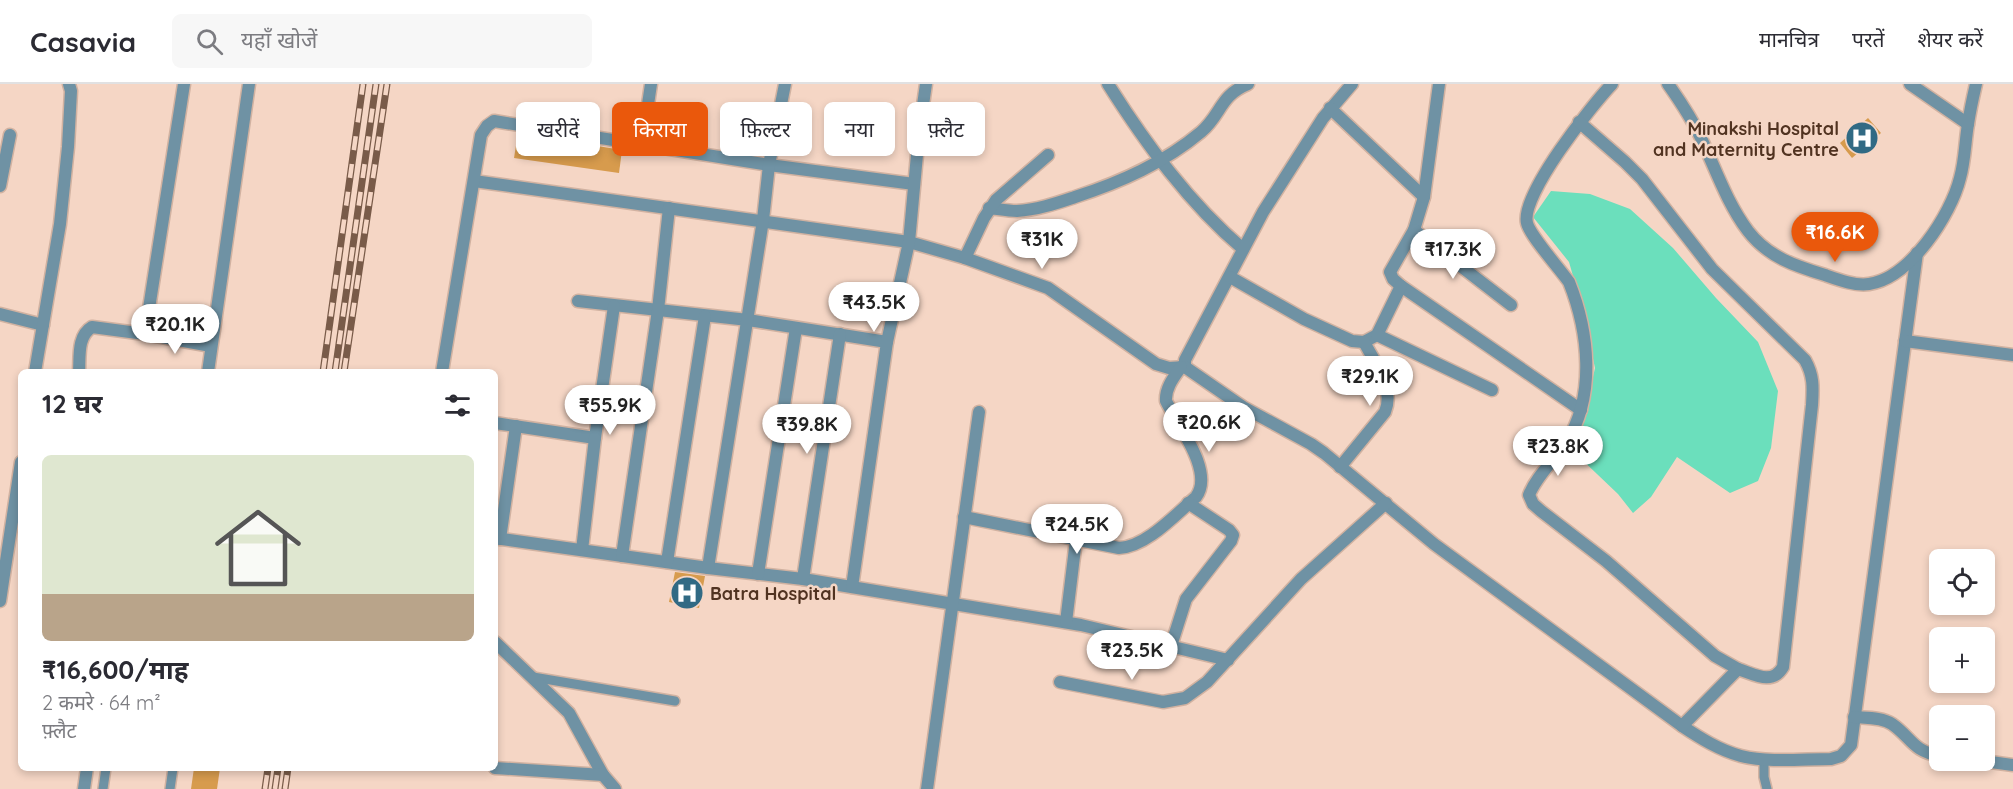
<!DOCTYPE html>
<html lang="hi">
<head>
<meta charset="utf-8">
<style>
  :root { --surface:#fff; --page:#f7f7f7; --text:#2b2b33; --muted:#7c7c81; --line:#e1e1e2; --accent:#ea580c }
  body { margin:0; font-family:Quicksand,"Noto Sans Devanagari",sans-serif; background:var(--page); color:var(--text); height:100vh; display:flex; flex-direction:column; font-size:22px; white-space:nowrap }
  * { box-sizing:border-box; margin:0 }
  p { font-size:20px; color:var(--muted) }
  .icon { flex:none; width:33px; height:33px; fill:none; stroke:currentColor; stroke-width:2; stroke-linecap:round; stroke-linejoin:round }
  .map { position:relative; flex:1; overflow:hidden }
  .sheet { position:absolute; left:18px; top:285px; width:480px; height:402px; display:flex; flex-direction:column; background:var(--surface); border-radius:9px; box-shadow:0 3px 9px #0003 }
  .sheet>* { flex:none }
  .banner { position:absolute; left:516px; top:18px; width:570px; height:54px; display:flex; gap:12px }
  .controls { position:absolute; left:1929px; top:465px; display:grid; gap:12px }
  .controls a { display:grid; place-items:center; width:66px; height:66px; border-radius:9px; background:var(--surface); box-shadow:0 3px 9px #0003; font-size:30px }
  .price { position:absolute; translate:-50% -51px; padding:0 14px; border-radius:21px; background:#fff; color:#222; font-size:20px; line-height:39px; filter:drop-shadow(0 2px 3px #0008) }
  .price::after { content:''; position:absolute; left:50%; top:36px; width:18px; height:14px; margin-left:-9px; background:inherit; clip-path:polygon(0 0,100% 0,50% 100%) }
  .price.selected { background:var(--accent); color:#fff }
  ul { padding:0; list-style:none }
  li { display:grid; align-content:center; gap:12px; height:318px; padding:0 24px }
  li+li { border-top:2px solid var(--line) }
  li span { display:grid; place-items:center; height:186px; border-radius:9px; color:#555 }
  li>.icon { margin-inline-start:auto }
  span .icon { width:108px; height:108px; fill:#fffc; stroke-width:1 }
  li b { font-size:26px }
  h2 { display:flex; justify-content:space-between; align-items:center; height:72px; padding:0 24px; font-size:26px }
  .pill { padding:0 21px; border-radius:9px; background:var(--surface); box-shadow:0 3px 9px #0003; font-size:21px; line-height:54px }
  .pill.selected { background:var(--accent); color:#fff }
  header { display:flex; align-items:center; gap:36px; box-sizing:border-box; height:84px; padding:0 30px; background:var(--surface); border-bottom:2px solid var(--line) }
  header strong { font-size:28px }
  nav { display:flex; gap:33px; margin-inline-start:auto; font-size:21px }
  .search { width:420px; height:54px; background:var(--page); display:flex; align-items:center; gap:15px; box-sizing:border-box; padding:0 21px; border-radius:9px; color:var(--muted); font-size:22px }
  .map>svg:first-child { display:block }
</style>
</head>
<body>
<header>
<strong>Casavia</strong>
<div class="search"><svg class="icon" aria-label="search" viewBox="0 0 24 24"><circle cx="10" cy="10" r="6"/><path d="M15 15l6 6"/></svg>यहाँ खोजें</div>
<nav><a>मानचित्र</a><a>परतें</a><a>शेयर करें</a></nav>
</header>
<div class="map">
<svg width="2013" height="705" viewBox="0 0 2013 705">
  <rect width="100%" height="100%" fill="#f5d6c5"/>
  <path fill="#6bdfbc" d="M1551 107 1590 110 1630 125 1673 164 1716 214 1758 258 1778 307 1771 364 1758 397 1730 409 1677 373 1651 413 1633 429 1618 410 1576 370 1595 284 1582 223 1569 178 1533 133Z"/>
  <g fill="#d79b4d">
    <path d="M1868 34 1881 49 1852 74 1840 59Z"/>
    <path d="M518 49 622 66 619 89 514 74Z"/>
    <path d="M675 488 705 492 699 524 669 518Z"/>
    <path d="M194 684H220L217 705H191Z"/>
  </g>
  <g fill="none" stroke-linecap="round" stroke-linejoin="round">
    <g stroke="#d1b2a1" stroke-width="12">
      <g id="lane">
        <path d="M533 593 675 617"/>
        <path d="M1764 675V693L1767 705"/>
        <path d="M103 705 106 684"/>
        <path d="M170 705 173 684"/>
      </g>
    </g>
    <g stroke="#d1b2a1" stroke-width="15">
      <g id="street">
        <path d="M1108 0C1146 60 1189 119 1243 165"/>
        <path d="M1352 0 1323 34 1263 128 1185 276V283L1243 323 1311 360 1324 369 1434 460 1682 642C1700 654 1719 666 1741 672 1769 679 1803 675 1831 675L1841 672 1851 661 1917 169"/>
        <path d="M1439 0 1424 113 1414 146 1390 188 1393 195 1401 202 1581 326"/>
        <path d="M1612 0C1592 21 1520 111 1527 139 1530 152 1560 185 1569 198 1589 248 1596 312 1566 359 1554 377 1537 391 1529 411L1533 420 1541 427 1606 477 1715 572 1738 585"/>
        <path d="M1668 0C1680 17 1692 35 1701 54 1716 86 1727 119 1748 147 1768 173 1795 182 1825 191 1839 196 1855 202 1869 200 1910 194 1951 131 1960 94 1965 77 1965 58 1968 40 1970 27 1973 13 1976 0"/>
        <path d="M1910 0 1968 40"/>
        <path d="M1330 24 1424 113"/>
        <path d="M1579 38 1625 78 1642 95 1712 185 1805 276C1814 292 1813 304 1812 321L1783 583C1772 602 1754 590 1738 585L1682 642"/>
        <path d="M642 61 651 0"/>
        <path d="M474 97 909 158 965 174 1048 204 1156 280 1169 284 1185 283"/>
        <path d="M0 102 10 51"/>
        <path d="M989 124C998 125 1008 127 1017 127 1037 126 1057 119 1075 113 1121 98 1164 79 1201 48 1222 30 1219 12 1248 0"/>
        <path d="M1414 146 1511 221"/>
        <path d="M965 174 984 134 996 116 1048 71"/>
        <path d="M1230 193 1304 235 1352 257 1364 258 1377 251 1401 202"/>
        <path d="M578 217 748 236 887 258"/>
        <path d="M0 230 43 241"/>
        <path d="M145 250 211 262"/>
        <path d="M1377 251 1492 306"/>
        <path d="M1905 257 2013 271"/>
        <path d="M35 288 60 140 68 63 71 7 69 0"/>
        <path d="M79 288C80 273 77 252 92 243L145 250 184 0"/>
        <path d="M208 288 249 0"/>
        <path d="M442 288 481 51 487 42 494 37 769 81 914 100"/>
        <path d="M495 339 595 354 614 222"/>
        <path d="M1340 383 1385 328C1395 304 1375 279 1364 258"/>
        <path d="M964 433 1119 464C1146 463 1175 431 1196 413 1215 388 1177 340 1166 317 1165 304 1174 293 1181 283"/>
        <path d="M495 454 708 484 803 495 1081 541 1228 576"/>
        <path d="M500 455 516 342"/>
        <path d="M582 466 595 354"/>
        <path d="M622 472 658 226 669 124"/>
        <path d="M667 478 705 232"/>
        <path d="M708 484 763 136 769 81 785 0"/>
        <path d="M758 490 796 244"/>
        <path d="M803 495 840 250"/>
        <path d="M852 503 887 258 909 158 919 49 926 0"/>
        <path d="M0 517 21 378"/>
        <path d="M1066 538 1076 456"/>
        <path d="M495 558 569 629 603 691 615 705"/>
        <path d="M1171 562 1186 515 1231 457 1233 451 1229 446 1188 419"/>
        <path d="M1060 598 1163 618 1185 614 1207 598 1301 495 1386 419"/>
        <path d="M1854 633C1866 634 1882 633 1892 640 1912 654 1912 667 1940 672"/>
        <path d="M1976 676 2013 681"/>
        <path d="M495 684 603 691"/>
        <path d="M84 705 87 684"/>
        <path d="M927 705 979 328"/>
      </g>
    </g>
    <use href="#lane" stroke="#6f92a4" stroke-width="9"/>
    <use href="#street" stroke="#6f92a4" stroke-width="12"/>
    <g stroke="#795b49" stroke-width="7">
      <g id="rail">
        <path d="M323 288 363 0"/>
        <path d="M335 288 376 0"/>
        <path d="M344 288 387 0"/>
        <path d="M265 705 268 684"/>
        <path d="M275 705 278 684"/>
        <path d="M285 705 288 684"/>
      </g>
    </g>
    <use href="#rail" stroke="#f5d6c5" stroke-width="4.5" stroke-dasharray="14" stroke-linecap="butt"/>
  </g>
  <defs>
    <g id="hospital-disc" transform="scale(1.725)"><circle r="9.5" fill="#316a84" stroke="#f5d6c5"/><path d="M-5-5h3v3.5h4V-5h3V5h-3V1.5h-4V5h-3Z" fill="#fff"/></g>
  </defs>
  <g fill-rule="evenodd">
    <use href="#hospital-disc" x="1862" y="54"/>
    <use href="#hospital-disc" x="687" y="509"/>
  </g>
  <g text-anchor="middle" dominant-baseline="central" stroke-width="5" stroke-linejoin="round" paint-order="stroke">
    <g font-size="18" font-weight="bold" fill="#513321" stroke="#f5d6c5" text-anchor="end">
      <text x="1839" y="44">Minakshi Hospital<tspan x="1839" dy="21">and Maternity Centre</tspan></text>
      <text x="710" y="509" text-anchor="start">Batra Hospital</text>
    </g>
  </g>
</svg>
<div class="controls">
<a><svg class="icon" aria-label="locate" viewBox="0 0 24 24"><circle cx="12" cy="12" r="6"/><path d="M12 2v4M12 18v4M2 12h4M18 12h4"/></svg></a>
<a>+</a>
<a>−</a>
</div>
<b class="price selected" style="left:1835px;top:179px">₹16.6K</b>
<b class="price" style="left:1042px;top:186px">₹31K</b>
<b class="price" style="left:1453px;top:196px">₹17.3K</b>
<b class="price" style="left:874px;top:249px">₹43.5K</b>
<b class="price" style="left:175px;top:271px">₹20.1K</b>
<b class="price" style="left:1370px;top:323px">₹29.1K</b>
<b class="price" style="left:610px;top:352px">₹55.9K</b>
<b class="price" style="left:1209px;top:369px">₹20.6K</b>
<b class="price" style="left:807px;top:371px">₹39.8K</b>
<b class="price" style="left:1558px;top:393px">₹23.8K</b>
<b class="price" style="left:1077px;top:471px">₹24.5K</b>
<b class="price" style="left:1132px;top:597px">₹23.5K</b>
<div class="banner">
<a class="pill">खरीदें</a>
<a class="pill selected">किराया</a>
<a class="pill">फ़िल्टर</a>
<a class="pill">नया</a>
<a class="pill">फ़्लैट</a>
</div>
<section class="sheet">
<h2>12 घर<svg class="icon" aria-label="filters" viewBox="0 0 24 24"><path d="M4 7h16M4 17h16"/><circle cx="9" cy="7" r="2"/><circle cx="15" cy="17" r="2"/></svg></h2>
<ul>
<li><span style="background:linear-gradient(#dfe7d0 75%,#b9a48a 0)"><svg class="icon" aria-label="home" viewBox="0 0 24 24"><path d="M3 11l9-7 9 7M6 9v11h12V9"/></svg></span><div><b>₹16,600/माह</b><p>2 कमरे · 64 m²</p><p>फ़्लैट</p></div></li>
</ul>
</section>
</div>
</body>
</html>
